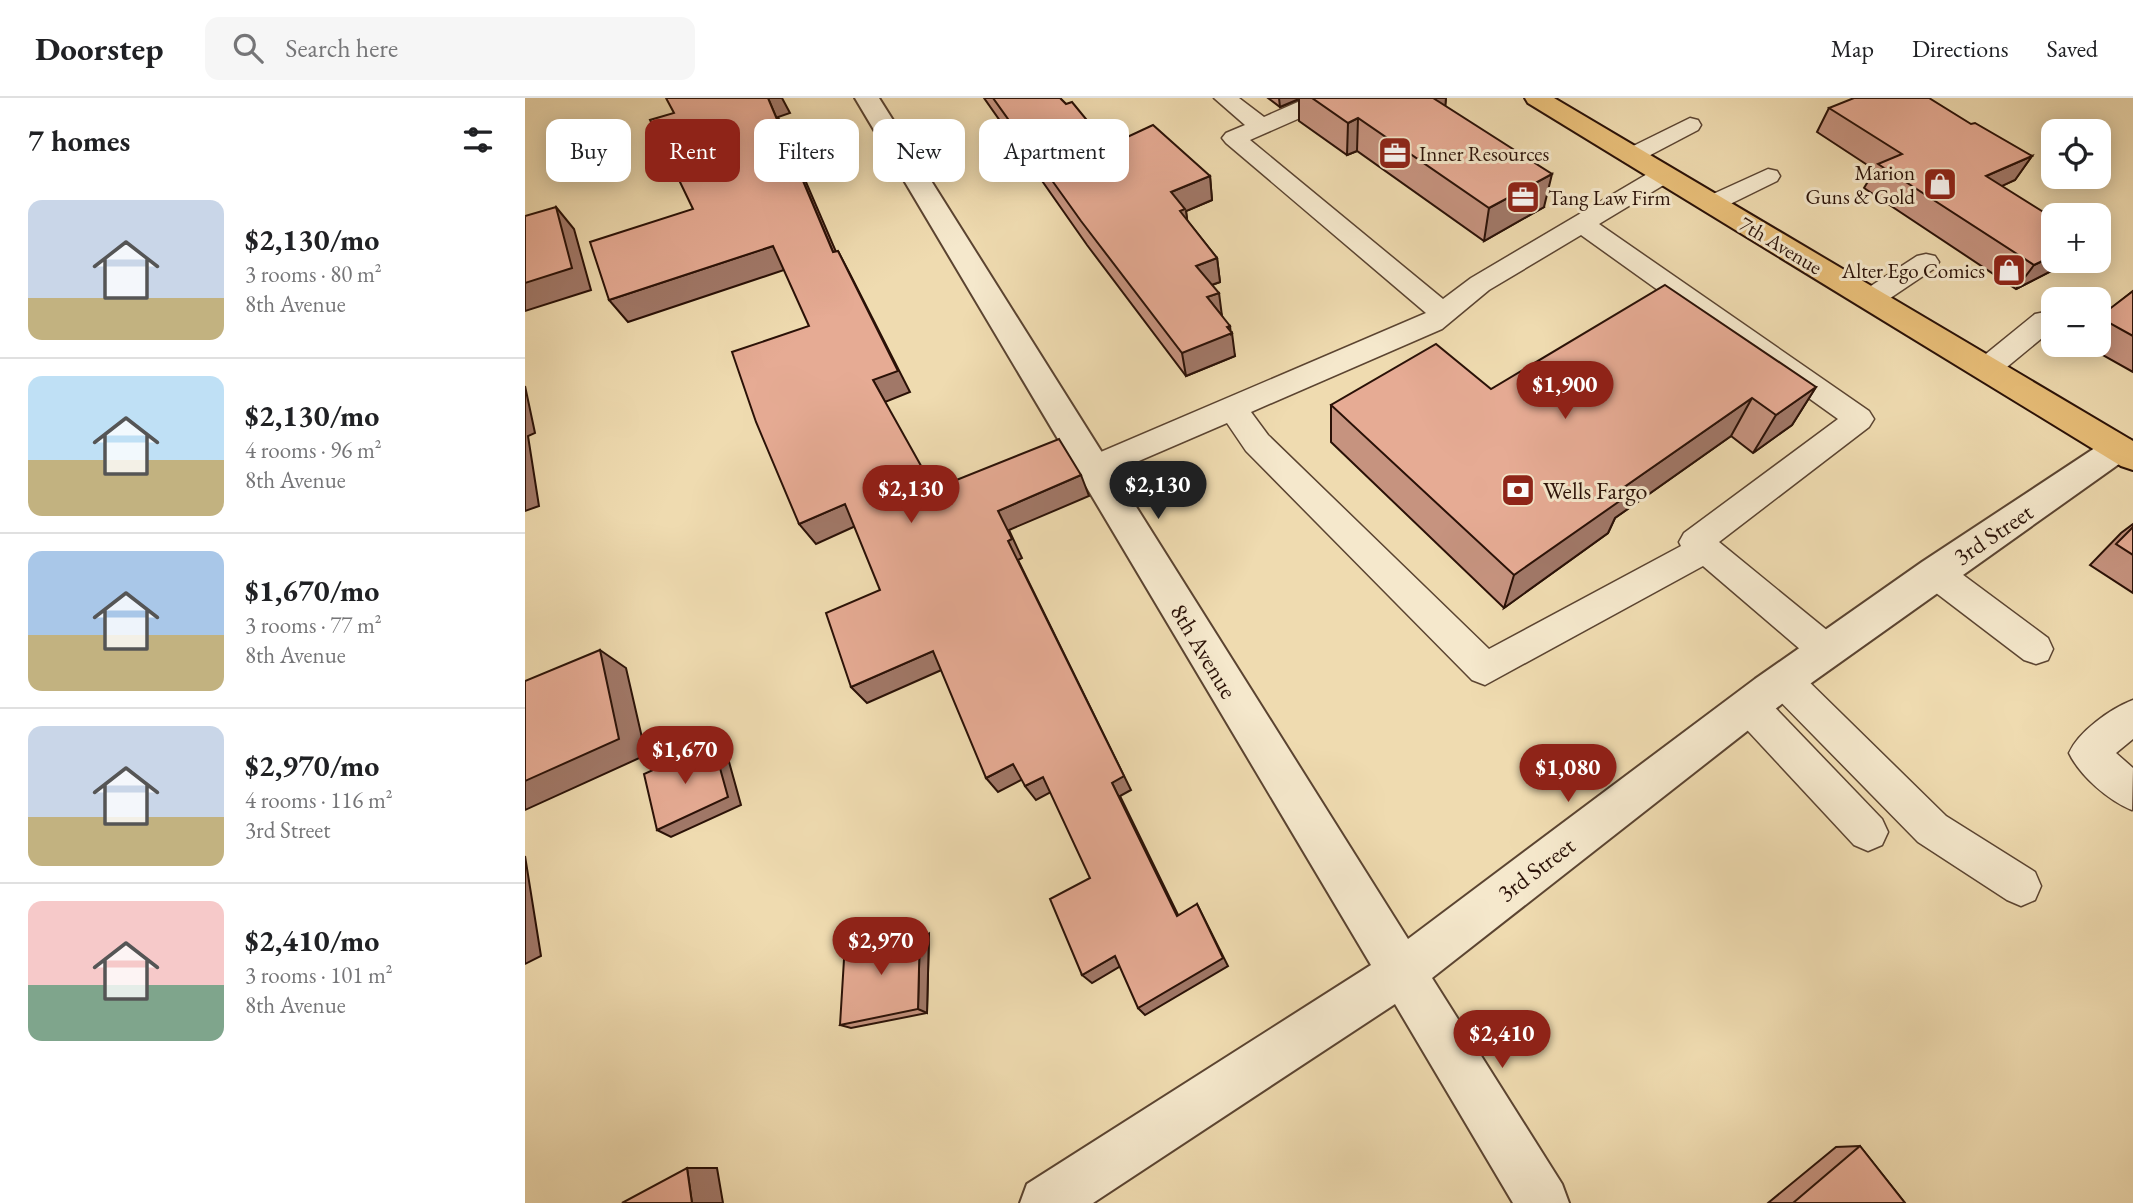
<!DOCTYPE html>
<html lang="en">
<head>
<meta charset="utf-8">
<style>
  :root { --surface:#fff; --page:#f6f6f6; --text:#202124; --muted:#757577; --line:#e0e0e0; --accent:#8f2418 }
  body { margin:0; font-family:"EB Garamond",serif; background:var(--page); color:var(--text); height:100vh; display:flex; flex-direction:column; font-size:26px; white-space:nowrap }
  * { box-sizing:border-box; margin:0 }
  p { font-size:23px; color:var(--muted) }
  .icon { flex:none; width:38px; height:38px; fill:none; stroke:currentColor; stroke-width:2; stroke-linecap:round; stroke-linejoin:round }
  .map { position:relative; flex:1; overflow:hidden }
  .drawer { display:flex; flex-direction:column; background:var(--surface); width:525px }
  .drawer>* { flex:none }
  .hud { position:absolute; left:21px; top:21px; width:665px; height:63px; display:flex; gap:14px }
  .tools { position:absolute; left:1516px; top:21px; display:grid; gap:14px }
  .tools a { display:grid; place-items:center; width:70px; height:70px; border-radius:14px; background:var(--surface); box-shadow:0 4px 18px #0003; font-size:35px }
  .price { position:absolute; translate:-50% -60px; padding:0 16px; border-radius:24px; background:var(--accent); color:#fff; font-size:23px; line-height:46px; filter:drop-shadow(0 2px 4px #0008) }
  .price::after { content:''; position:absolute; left:50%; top:42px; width:21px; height:16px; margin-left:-10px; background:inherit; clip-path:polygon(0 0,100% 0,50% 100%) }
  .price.on { background:#222; color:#fff }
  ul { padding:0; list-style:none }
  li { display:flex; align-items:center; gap:21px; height:175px; padding:0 28px }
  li+li { border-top:2px solid var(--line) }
  li span { display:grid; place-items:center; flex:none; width:196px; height:140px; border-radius:14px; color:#555 }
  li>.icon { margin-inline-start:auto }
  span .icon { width:84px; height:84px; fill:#fffc; stroke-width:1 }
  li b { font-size:30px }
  h2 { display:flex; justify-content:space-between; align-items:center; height:84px; padding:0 28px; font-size:30px }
  .chip { padding:0 24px; border-radius:14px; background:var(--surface); box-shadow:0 4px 18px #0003; font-size:24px; line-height:63px }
  .chip.on { background:var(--accent); color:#fff }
  header { display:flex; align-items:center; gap:42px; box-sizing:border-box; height:98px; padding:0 35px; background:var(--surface); border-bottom:2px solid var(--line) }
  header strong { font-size:33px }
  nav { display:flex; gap:38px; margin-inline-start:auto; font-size:24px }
  .search { width:490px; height:63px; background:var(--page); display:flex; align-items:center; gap:18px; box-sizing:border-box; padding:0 24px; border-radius:14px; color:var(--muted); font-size:26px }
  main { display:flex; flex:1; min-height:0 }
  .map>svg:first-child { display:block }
</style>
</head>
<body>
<header>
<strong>Doorstep</strong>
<div class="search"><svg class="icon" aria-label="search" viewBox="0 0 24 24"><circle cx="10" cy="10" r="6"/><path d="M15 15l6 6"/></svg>Search here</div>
<nav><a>Map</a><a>Directions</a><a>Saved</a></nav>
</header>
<main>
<section class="drawer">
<h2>7 homes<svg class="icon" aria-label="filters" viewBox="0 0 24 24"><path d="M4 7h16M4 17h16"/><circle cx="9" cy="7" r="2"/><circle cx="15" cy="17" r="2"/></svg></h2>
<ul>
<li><span style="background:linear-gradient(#c9d6e8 70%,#c2b280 0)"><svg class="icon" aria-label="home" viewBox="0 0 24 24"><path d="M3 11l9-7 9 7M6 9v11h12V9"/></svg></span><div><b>$2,130/mo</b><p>3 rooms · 80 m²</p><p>8th Avenue</p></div></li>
<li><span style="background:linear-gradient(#bfe0f5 60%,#c2b280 0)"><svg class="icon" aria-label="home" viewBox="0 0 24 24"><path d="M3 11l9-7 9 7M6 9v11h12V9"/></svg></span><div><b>$2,130/mo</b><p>4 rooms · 96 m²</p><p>8th Avenue</p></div></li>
<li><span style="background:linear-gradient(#a9c7e8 60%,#c2b280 0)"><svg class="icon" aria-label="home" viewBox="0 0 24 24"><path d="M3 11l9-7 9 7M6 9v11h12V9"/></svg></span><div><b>$1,670/mo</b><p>3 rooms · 77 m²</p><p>8th Avenue</p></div></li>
<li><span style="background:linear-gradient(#c9d6e8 65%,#c2b280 0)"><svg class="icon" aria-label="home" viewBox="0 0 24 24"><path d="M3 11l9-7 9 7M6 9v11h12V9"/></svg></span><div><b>$2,970/mo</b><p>4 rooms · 116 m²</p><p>3rd Street</p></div></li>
<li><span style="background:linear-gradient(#f6c9c9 60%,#7fa58c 0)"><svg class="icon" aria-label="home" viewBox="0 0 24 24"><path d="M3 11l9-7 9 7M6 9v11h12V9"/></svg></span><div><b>$2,410/mo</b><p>3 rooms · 101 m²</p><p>8th Avenue</p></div></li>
</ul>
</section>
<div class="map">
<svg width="1608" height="1105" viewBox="0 0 1608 1105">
  <rect width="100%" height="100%" fill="#efdbb0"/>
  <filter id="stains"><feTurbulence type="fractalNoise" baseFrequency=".00286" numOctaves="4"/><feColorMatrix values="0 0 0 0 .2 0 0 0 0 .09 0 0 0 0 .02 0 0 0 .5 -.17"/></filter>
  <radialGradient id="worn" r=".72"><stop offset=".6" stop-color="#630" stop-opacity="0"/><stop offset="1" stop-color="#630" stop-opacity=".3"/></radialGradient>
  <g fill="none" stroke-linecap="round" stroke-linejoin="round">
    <g stroke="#5b4431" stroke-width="3">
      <g id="lane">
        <path d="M689 0H714L739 19 782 0H812L809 5 725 42 918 201 946 180 1129 72 1138 70 1147 72 1150 77 1147 82 1074 126 1344 313 1349 321 1344 329 1194 444 1314 542 1320 553 1314 564 1302 568 1290 564 1178 468 960 587 947 582 721 353 702 325 579 378 568 382 557 378 553 370 557 362 901 215 701 45 697 40 701 35 720 27ZM1056 137 1313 321 1159 435 1154 444 1156 448 964 551 743 337 726 314 917 231 964 192Z"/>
        <path d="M1165 20 1173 22 1176 27 1173 32 1114 63H1098L1094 58 1098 53Z"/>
        <path d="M1243 71 1252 73 1255 78 1252 83 1195 111 1186 114 1177 111 1174 106 1177 101Z"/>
        <path d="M1401 156 1410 158 1414 164 1410 170 1355 207 1345 210 1335 207 1332 201 1335 195 1392 158Z"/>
        <path d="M1520 214 1528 216V231L1471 278 1461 281 1451 278 1447 271 1451 264 1510 216Z"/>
        <path d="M1410 461 1422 465 1523 540 1528 551 1523 562 1511 566 1499 562 1398 485 1393 475 1398 465Z"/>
        <path d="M1259 567 1272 572 1421 718 1510 774 1516 788 1510 802 1496 808 1482 802 1393 744 1246 594 1241 583 1246 572Z"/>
        <path d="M1224 592 1237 596 1357 721 1363 734 1357 747 1343 753 1329 747 1211 620 1206 608 1211 596Z"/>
        <path d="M1608 602V641L1591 655 1608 670 1607 712C1584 703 1555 678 1544 655 1554 633 1585 611 1608 602Z"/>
      </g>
    </g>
    <g stroke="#5b4431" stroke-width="4">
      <path id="street" d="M330 0H354L883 841 1230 581 1397 464 1582 342 1594 338 1606 342 1608 356 1258 605 907 880 1037 1086 1044 1105H988L870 906 568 1105H495L502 1086 846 867Z"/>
    </g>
    <g stroke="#2a1107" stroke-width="4">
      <path id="primary" d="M1000 0H1029L1608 343V372L1596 368 1003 5Z"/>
    </g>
    <use href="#lane" fill="#f5e8cc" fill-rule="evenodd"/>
    <use href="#street" fill="#f5e8cc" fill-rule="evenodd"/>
    <use href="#primary" fill="#e8be78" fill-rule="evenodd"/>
  </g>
  <g fill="#c6937f" stroke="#2a1107" stroke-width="2">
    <path d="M459 0H535L583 48 685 78 687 102 661 113 662 122 692 160 695 184 687 187 710 258 661 278 562 147Z"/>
    <path d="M743 0H921L920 8 1019 109 959 143 832 53 822 57 774 23V1L755 9Z"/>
    <path d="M1304 10 1507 58 1490 82 1476 88 1528 163H1544L1542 165 1491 191 1339 90 1350 72 1292 34Z"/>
    <path d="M1608 193V274L1560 247H1573V221Z"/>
    <path d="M1291 289 1267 327 1228 355 1206 338 1090 420 1083 435 979 510 806 344V307Z"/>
    <path d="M1608 426V495L1565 467 1596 435Z"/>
    <path d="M404 836 402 915 326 930 315 927Z"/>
    <path d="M1335 1048 1380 1105H1243L1311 1049Z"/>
  </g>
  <g fill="#a17868" stroke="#2a1107" stroke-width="2">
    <path d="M243 0H257L265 15 253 19 321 177 308 154Z"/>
    <path d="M754 0H774V1L755 9Z"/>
    <path d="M895 0H921L920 12Z"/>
    <path d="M833 20 832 53 822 57 823 25Z"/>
    <path d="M1507 58 1490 82 1445 103 1461 78Z"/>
    <path d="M1027 76 1019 109 959 143 964 110Z"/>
    <path d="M685 78 687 102 661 113 664 135 646 94Z"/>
    <path d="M31 109 49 131 66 192 0 213V185Z"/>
    <path d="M248 148 262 171 103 224 84 202Z"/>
    <path d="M313 153 325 176 385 294 360 304 348 282Z"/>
    <path d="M1528 158V163H1544L1542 165 1491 191 1509 167Z"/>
    <path d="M692 160 695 184 675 191 671 168Z"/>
    <path d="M694 195 697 218 682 199Z"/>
    <path d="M705 228 706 236 707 235 710 258 661 278 657 255Z"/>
    <path d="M0 288 10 335 3 338 14 408 0 413Z"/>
    <path d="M1291 289 1267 327 1228 355 1251 317Z"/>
    <path d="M1227 300 1206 338 1090 420 1083 435 979 510 989 477 1092 394Z"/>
    <path d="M556 377 564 398 484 432 497 460 493 462 606 692 595 698 658 827 652 818 587 685 483 443 473 413Z"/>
    <path d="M320 406 335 426 291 446 274 426Z"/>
    <path d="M75 552 101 570 121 657 0 712V683Z"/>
    <path d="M408 553 421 570 342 605 326 589Z"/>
    <path d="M188 645 201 653 216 707 146 739 132 732Z"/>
    <path d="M488 666 500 680 473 694 461 680Z"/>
    <path d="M518 679 528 693 511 702 500 688Z"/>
    <path d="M0 758 16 858 0 866Z"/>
    <path d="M672 806 703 868 620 917 613 910Z"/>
    <path d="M395 831 404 836 402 915 393 911Z"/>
    <path d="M590 858 599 866 567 885 557 877Z"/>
    <path d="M162 1070H192L198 1105H167Z"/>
  </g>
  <g fill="#e6ab94" stroke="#2a1107" stroke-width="2">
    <path d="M141 0H243L308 154 313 153 373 273 348 282 409 391 534 341 556 377 473 413 487 441 483 443 599 678 587 685 652 818 672 806 698 860 613 910 590 858 557 877 525 801 565 780 518 679 500 688 488 666 461 680 408 553 326 589 301 515 355 492 320 406 274 426 231 324 207 254 284 228 248 148 84 202 65 144 168 111 125 22 149 15Z"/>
    <path d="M468 0H535L541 6 547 4 583 48 628 27 685 78 646 94 660 111 655 113 692 160 671 168 694 195 682 199 705 228 702 229 707 235 657 255 556 123Z"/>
    <path d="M787 0H908L1027 76 964 110 833 20 823 25Z"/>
    <path d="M1329 0H1404L1446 26 1450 25 1507 58 1461 78 1528 120V158L1509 167 1353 66 1377 56 1304 10Z"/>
    <path d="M31 109 47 170 0 185V118Z"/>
    <path d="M1140 187 1291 289 1251 317 1227 300 1092 394 1099 400 989 477 806 307 911 246 966 291Z"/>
    <path d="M1608 193V238L1574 219Z"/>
    <path d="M1608 429V457L1591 446Z"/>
    <path d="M75 552 94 641 0 683V583Z"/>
    <path d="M188 645 203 699 132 732 119 676Z"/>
    <path d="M395 831 393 911 315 927 320 845Z"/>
    <path d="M1335 1048 1380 1105H1268Z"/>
    <path d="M162 1070 167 1105H97Z"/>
  </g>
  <defs>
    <g id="office-square" transform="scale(1.75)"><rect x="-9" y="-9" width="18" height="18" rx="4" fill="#8f2418" stroke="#f5e8cc"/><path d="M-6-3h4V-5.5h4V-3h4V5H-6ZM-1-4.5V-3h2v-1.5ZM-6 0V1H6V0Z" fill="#fff"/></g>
    <g id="shop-square" transform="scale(1.75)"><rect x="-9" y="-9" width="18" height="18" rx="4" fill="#8f2418" stroke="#f5e8cc"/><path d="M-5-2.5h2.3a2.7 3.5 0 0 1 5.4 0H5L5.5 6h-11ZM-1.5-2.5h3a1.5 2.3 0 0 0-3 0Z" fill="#fff"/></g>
    <g id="bank-square" transform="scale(1.75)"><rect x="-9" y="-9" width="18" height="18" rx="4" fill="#8f2418" stroke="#f5e8cc"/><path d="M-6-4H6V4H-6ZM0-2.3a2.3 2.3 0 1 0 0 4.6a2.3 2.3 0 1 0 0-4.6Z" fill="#fff"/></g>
  </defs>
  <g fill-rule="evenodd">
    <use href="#office-square" x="870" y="55"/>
    <use href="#shop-square" x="1415" y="86"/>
    <use href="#office-square" x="998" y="99"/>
    <use href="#shop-square" x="1484" y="172"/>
    <use href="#bank-square" x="993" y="392"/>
  </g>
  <g text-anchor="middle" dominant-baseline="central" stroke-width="6" stroke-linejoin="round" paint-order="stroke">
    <g font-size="21" fill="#2a1107" stroke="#f5e8cc" text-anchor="start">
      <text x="894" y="55">Inner Resources</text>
      <text x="1390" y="74" text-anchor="end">Marion<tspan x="1390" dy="24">Guns &amp; Gold</tspan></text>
      <text x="1023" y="99">Tang Law Firm</text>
      <text x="1460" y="172" text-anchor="end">Alter Ego Comics</text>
    </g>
    <g font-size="21" fill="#2a1107" stroke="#f5e8cc">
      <text transform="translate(1256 147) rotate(31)">7th Avenue</text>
    </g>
    <g font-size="24" fill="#2a1107" stroke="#f5e8cc" text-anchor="start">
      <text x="1018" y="392">Wells Fargo</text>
    </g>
    <g font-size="24" fill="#2a1107" stroke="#f5e8cc">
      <text transform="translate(1468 436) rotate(-34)">3rd Street</text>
      <text transform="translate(679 553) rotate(59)">8th Avenue</text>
      <text transform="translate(1011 771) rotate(-37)">3rd Street</text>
    </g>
  </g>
  <rect width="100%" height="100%" filter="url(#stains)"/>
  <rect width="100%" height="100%" fill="url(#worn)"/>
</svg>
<div class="tools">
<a><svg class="icon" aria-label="locate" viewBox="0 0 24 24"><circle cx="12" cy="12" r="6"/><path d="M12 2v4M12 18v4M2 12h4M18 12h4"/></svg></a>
<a>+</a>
<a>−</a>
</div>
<b class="price" style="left:1040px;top:323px">$1,900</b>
<b class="price on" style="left:633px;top:423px">$2,130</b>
<b class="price" style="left:386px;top:427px">$2,130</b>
<b class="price" style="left:160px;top:688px">$1,670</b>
<b class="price" style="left:1043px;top:706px">$1,080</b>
<b class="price" style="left:356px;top:879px">$2,970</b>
<b class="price" style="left:977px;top:972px">$2,410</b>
<div class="hud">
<a class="chip">Buy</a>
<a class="chip on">Rent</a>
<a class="chip">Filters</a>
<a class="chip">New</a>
<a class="chip">Apartment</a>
</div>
</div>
</main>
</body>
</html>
